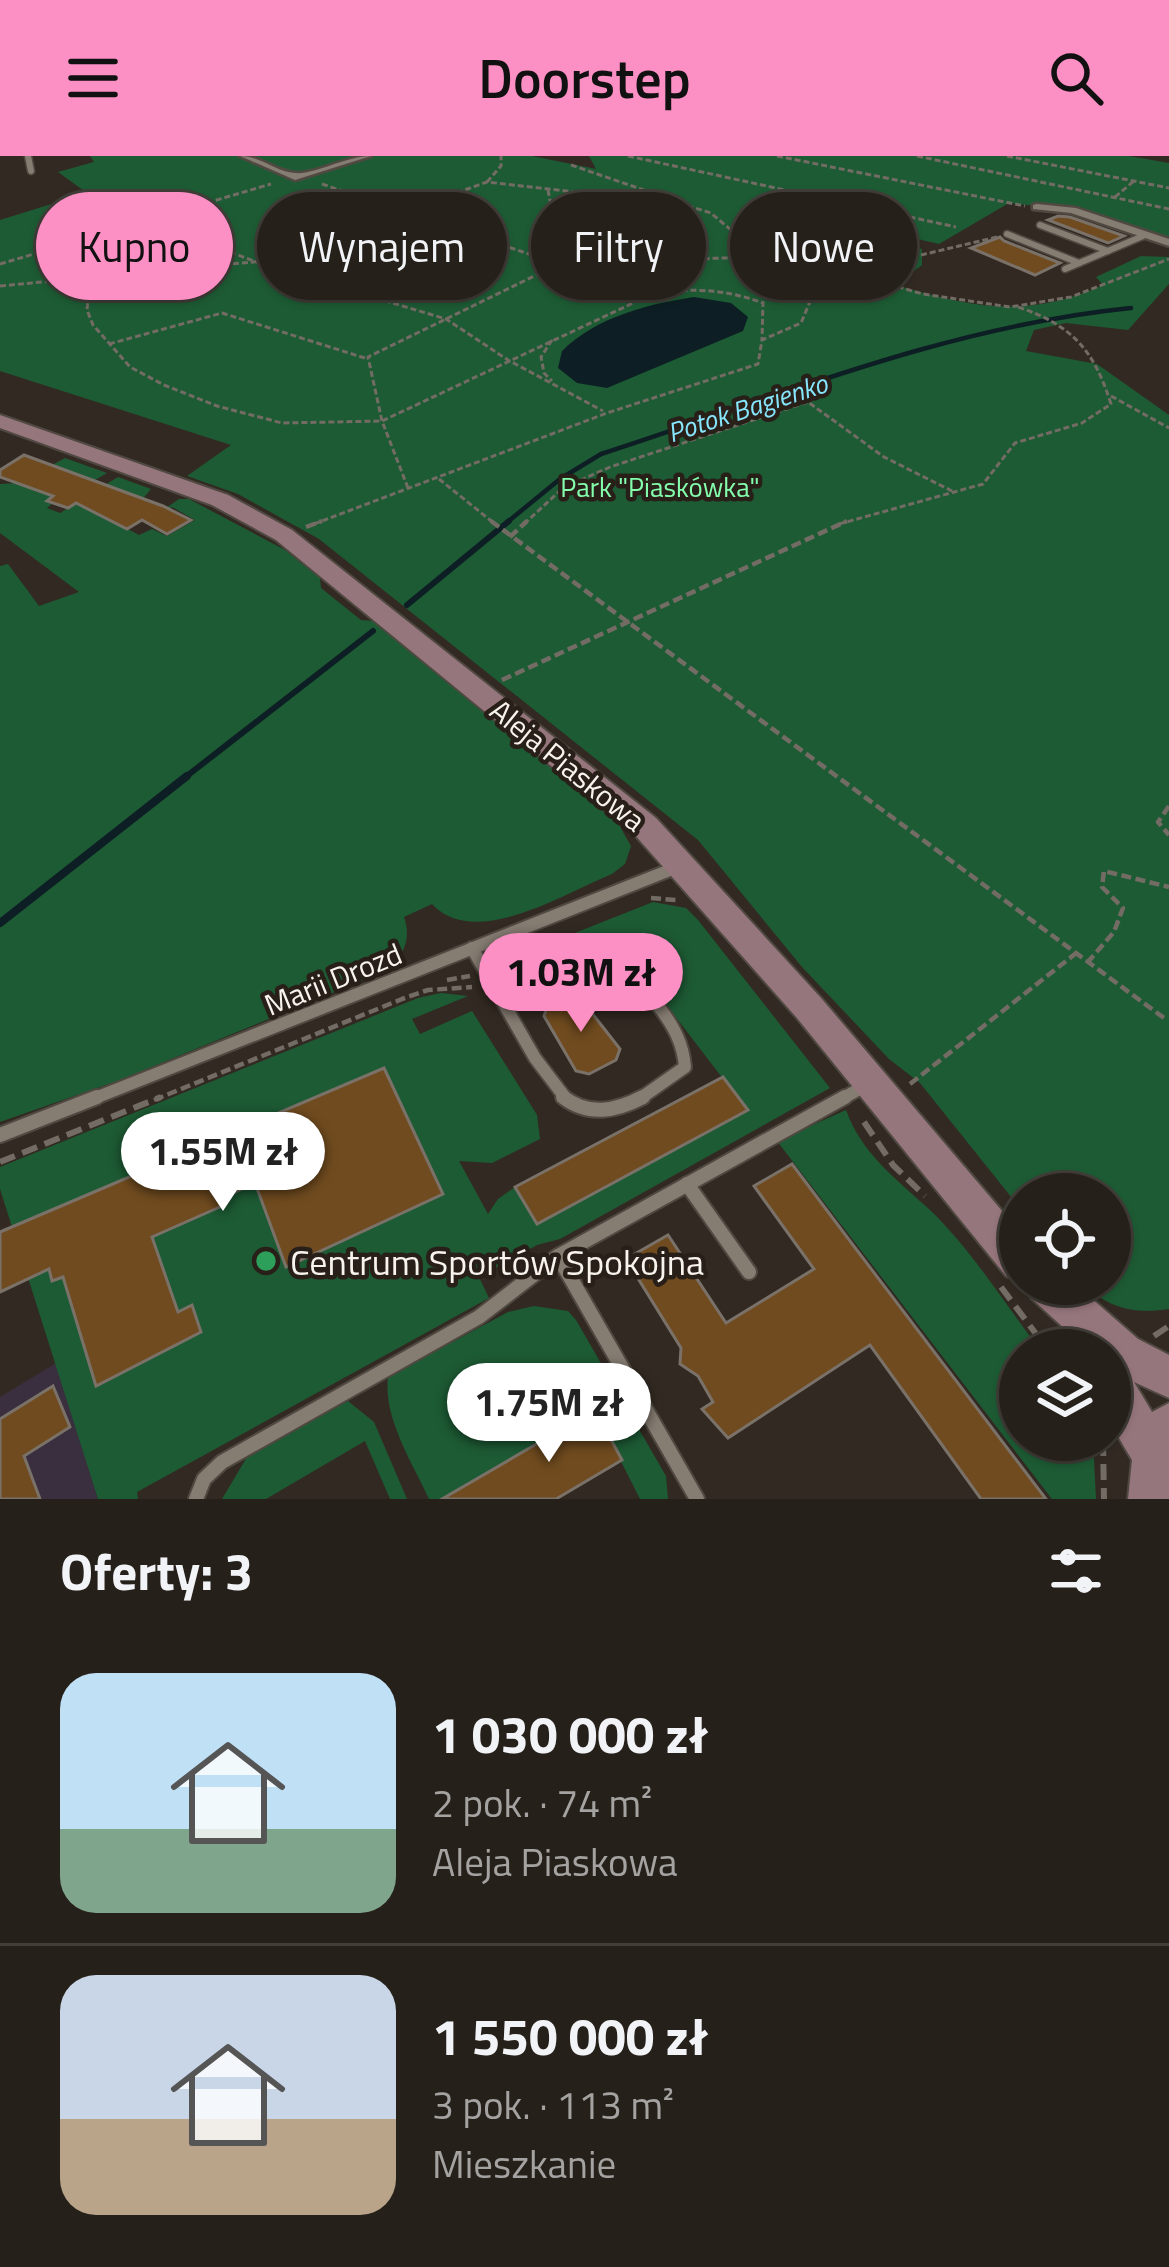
<!DOCTYPE html>
<html lang="pl">
<head>
<meta charset="utf-8">
<style>
  :root { --surface:#26201a; --page:#322d27; --text:#f1f3f6; --muted:#a4a3a2; --line:#423e39; --accent:#fc8fc3 }
  body { margin:0; font-family:"Titillium Web",sans-serif; background:var(--page); color:var(--text); height:100vh; display:flex; flex-direction:column; font-size:45px; white-space:nowrap }
  * { box-sizing:border-box; margin:0 }
  p { font-size:39px; color:var(--muted) }
  .icon { flex:none; width:66px; height:66px; fill:none; stroke:currentColor; stroke-width:2; stroke-linecap:round; stroke-linejoin:round }
  .map { position:relative; height:1343px; overflow:hidden }
  .drawer { display:flex; flex-direction:column; background:var(--surface); flex:1 }
  .drawer>* { flex:none }
  .banner { position:absolute; left:36px; top:36px; width:1098px; height:108px; display:flex; gap:24px }
  .controls { position:absolute; left:999px; top:1017px; display:grid; gap:24px }
  .controls a { display:grid; place-items:center; width:132px; height:132px; border-radius:50%; background:var(--surface); box-shadow:0 3px 9px #0004,0 0 0 3px var(--line); font-size:60px }
  .price { position:absolute; translate:-50% -102px; padding:0 27px; border-radius:42px; background:#fff; color:#222; font-size:39px; line-height:78px; filter:drop-shadow(0 3px 6px #0008) }
  .price::after { content:''; position:absolute; left:50%; top:72px; width:36px; height:27px; margin-left:-18px; background:inherit; clip-path:polygon(0 0,100% 0,50% 100%) }
  .price.active { background:var(--accent); color:#111 }
  ul { padding:0; list-style:none }
  li { display:flex; align-items:center; gap:36px; height:300px; padding:0 60px }
  li+li { border-top:3px solid var(--line) }
  li span { display:grid; place-items:center; flex:none; width:336px; height:240px; border-radius:36px; color:#555 }
  li>.icon { margin-inline-start:auto }
  span .icon { width:144px; height:144px; fill:#fffc; stroke-width:1 }
  li b { font-size:51px }
  h2 { display:flex; justify-content:space-between; align-items:center; height:144px; padding:0 60px; font-size:51px }
  .chip { padding:0 42px; border-radius:54px; background:var(--surface); box-shadow:0 3px 9px #0004,0 0 0 3px var(--line); font-size:42px; line-height:108px }
  .chip.active { background:var(--accent); color:#111 }
  header { display:flex; justify-content:space-between; align-items:center; height:156px; padding:0 60px; background:var(--accent); color:#111; font-size:54px; font-weight:600 }
  .map>svg:first-child { display:block }
</style>
</head>
<body>
<header><svg class="icon" aria-label="menu" viewBox="0 0 24 24"><path d="M4 6h16M4 12h16M4 18h16"/></svg>Doorstep<svg class="icon" aria-label="search" viewBox="0 0 24 24"><circle cx="10" cy="10" r="6"/><path d="M15 15l6 6"/></svg></header>
<div class="map">
<svg width="1169" height="1343" viewBox="0 0 1169 1343">
  <rect width="100%" height="100%" fill="#322a22"/>
  <path fill="#392f3e" d="M56 1207 98 1343H0V1241Z"/>
  <g fill="#1d5b34">
    <path d="M90 0H532L596 13 589 0H1129L1169 7V88L1072 54 1009 47 939 88 879 74H846L922 93V109L896 129C973 152 1027 163 1103 129L1096 121 1141 100 1169 101V128L1128 174 1066 167 1034 174 1026 195 1097 208 1169 259V1153C1135 1158 1109 1153 1084 1128H1110V1038H1020V1052L920 927 889 903 802 811 698 684 319 383 238 338 187 320 231 289 0 215V64L87 37 58 16 94 6Z"/>
    <path d="M65 302 107 317 95 324 76 317 58 328 66 332 48 344 53 347 47 352 60 357 118 321 151 333 135 352 113 365 139 379 152 373 167 380 195 364 172 351 155 360 179 343H189L285 394 320 422 321 432 361 464 373 465 618 667 631 690 625 708 612 718C563 738 475 794 432 748L404 761C412 784 403 800 386 815L120 924 0 966V410L8 408 39 450 79 436 0 377V328L19 327Z"/>
    <path d="M653 746 686 752 698 764 830 932 560 1083 537 1089 479 1121 489 1142 137 1336 138 1343H98L0 1033V1011L418 842 441 837 468 840 412 863 420 878 472 855 537 959 540 983 492 1007 459 1005 488 1058 498 1043 515 1031 537 1068 747 954 648 825 645 812 652 802 634 778 531 823 519 816 530 809 542 790Z"/>
    <path d="M846 954C862 998 896 1023 929 1053 971 1093 1005 1148 1040 1194H1020V1284H1093L1096 1343H1052L777 985Z"/>
    <path d="M534 1150 568 1155 576 1164 666 1320 668 1343H640L595 1254 442 1343H429C412 1306 383 1262 388 1221L508 1156Z"/>
    <path d="M348 1245 374 1266 407 1343H390L365 1285 266 1343H222L247 1301Z"/>
  </g>
  <path fill="#0d1f24" d="M694 141 731 147 748 161 743 175 607 232 577 227 558 212 562 195C596 161 648 148 694 141Z"/>
  <g fill="none" stroke-linecap="round" stroke-linejoin="round">
    <path stroke="#0d1f24" stroke-width="4.5" d="M505 368 560 323 601 298C774 242 949 170 1131 152"/>
    <g stroke="#0d1f24" stroke-width="6">
      <path d="M407 449 509 365"/>
      <path d="M183 623 373 475"/>
    </g>
    <path stroke="#0d1f24" stroke-width="8" d="M0 767 187 620"/>
  </g>
  <g fill="#704b1f" stroke="#7a7168" stroke-width="3">
    <path d="M1058 60 1070 61 1124 80 1108 87 1048 64Z"/>
    <path d="M1000 81 1004 85 1060 107 1035 119 971 92Z"/>
    <path d="M24 299 163 350 191 364 167 378 142 364 127 373 76 347 68 352 47 345 53 340 0 321V314Z"/>
    <path d="M567 839 581 843 620 893 616 904 589 918 576 915 544 860 548 848Z"/>
    <path d="M384 912 443 1038 286 1111 255 1027 220 1043 222 1050 152 1081 178 1156 192 1149 201 1176 96 1230 63 1121 52 1125 49 1113 0 1136V1076L202 990 205 997 239 982 236 975Z"/>
    <path d="M723 921 748 954 537 1068 515 1031Z"/>
    <path d="M792 1008 853 1089 1046 1343H981L870 1189 728 1282 702 1253 713 1246 698 1220 680 1208 681 1192 626 1103 668 1079 726 1167 814 1113 754 1030Z"/>
    <path d="M53 1230 70 1271 24 1300 40 1343H0V1263Z"/>
    <path d="M595 1254 622 1304 556 1343H442Z"/>
  </g>
  <g fill="none" stroke-linecap="round" stroke-linejoin="round">
    <g stroke="#4f4941" stroke-width="9">
      <g id="lane-far2">
        <path d="M28 0 31 15"/>
        <path d="M1040 69 1108 95"/>
        <path d="M1007 78 1079 107"/>
        <path d="M1065 113 1143 80"/>
      </g>
    </g>
    <g stroke="#4f4941" stroke-width="16">
      <g id="lane-far1">
        <path d="M472 792 535 902 567 944"/>
        <path d="M502 843C566 812 607 781 659 851 673 869 683 887 685 911L638 944"/>
        <path d="M90 944 680 710"/>
        <path d="M840 944 866 929"/>
      </g>
    </g>
    <g stroke="#4f4941" stroke-width="18">
      <g id="lane">
        <path d="M563 941C589 961 616 955 643 941"/>
        <path d="M0 979 97 941"/>
        <path d="M687 1028 749 1116"/>
        <path d="M558 1100 697 1343"/>
        <path d="M196 1343 204 1323 222 1306 479 1161 558 1100 845 941"/>
      </g>
    </g>
    <g stroke="#4f4941" stroke-width="5">
      <g id="street">
        <path d="M240 0C261 0 276 16 295 17 314 19 346 0 371 0L295 24Z"/>
        <path d="M1037 48 1076 52 1169 83V90L1071 57 1033 53V49Z"/>
      </g>
    </g>
    <g stroke="#4f4941" stroke-width="4">
      <g id="secondary">
        <path d="M0 259 228 339 292 374 656 662 821 842 1020 1076V1125L1006 1120 797 862 634 678 276 384 212 349 0 272Z"/>
        <path d="M1025 1128H1075L1138 1183 1169 1199V1242L1134 1226 1152 1256 1169 1247V1343H1128L1132 1304 1110 1267V1194H1088L1031 1142Z"/>
      </g>
    </g>
    <g stroke="#736c64" stroke-width="3" stroke-dasharray="6 3" stroke-linecap="butt">
      <path d="M628 0 956 71"/>
      <path d="M777 0 1025 50"/>
      <path d="M917 0 1169 53"/>
      <path d="M1007 0 1169 32"/>
      <path d="M571 9 667 42"/>
      <path d="M487 26 501 10V0"/>
      <path d="M322 28 650 139C690 131 725 133 763 147L762 184"/>
      <path d="M548 34 562 107 757 101"/>
      <path d="M1115 41 1134 25"/>
      <path d="M406 55 487 26 682 48 711 57 759 98 763 147"/>
      <path d="M146 64 259 107 446 163 508 204 603 255"/>
      <path d="M130 69 89 135 87 154 93 169 130 211 164 229 217 250 282 267 382 265 648 140"/>
      <path d="M406 85 420 89"/>
      <path d="M758 97 789 100 923 138 1010 151 1071 141 1169 103"/>
      <path d="M921 99 997 81"/>
      <path d="M265 105 301 90 345 37"/>
      <path d="M0 108 271 28"/>
      <path d="M0 130 484 84"/>
      <path d="M552 184 541 201 544 217 552 225"/>
      <path d="M109 188 222 157 368 203"/>
      <path d="M1111 240 1169 272"/>
      <path d="M439 323 495 368"/>
      <path d="M408 332 382 265 368 201 682 48"/>
      <path d="M314 368 607 257 758 208 762 184 801 167 817 129 837 116"/>
      <path d="M524 368 563 332 610 311 808 246 884 301 954 336"/>
      <path d="M839 368 983 328 1015 287 1082 267 1111 248C1094 194 1072 169 1018 151"/>
    </g>
    <g stroke="#736c64" stroke-width="4.5" stroke-dasharray="10 4.5" stroke-linecap="butt">
      <path d="M491 365 1164 862"/>
      <path d="M306 371 322 365"/>
      <path d="M510 381 527 365"/>
      <path d="M502 524 847 365"/>
      <path d="M1169 650 1158 666 1169 679"/>
      <path d="M651 742 676 744"/>
      <path d="M1087 807 1114 776 1123 752 1102 731 1104 715 1169 731"/>
      <path d="M497 808 524 793"/>
      <path d="M504 817 546 784"/>
      <path d="M447 824 470 820"/>
      <path d="M910 928 1075 798"/>
      <path d="M154 944 402 843 428 834 472 831"/>
    </g>
    <g stroke="#736c64" stroke-width="6" stroke-dasharray="16 8" stroke-linecap="butt">
      <path d="M864 966 893 1009 925 1040"/>
      <path d="M0 1006 161 941"/>
      <path d="M1001 1131 1048 1194"/>
      <path d="M1154 1180 1169 1170"/>
      <path d="M1103 1284 1104 1343"/>
    </g>
    <use href="#lane-far2" stroke="#857c72" stroke-width="6"/>
    <use href="#lane-far1" stroke="#857c72" stroke-width="12"/>
    <use href="#lane" stroke="#857c72" stroke-width="14"/>
    <use href="#street" fill="#857c72" fill-rule="evenodd"/>
    <use href="#secondary" fill="#96767d" fill-rule="evenodd"/>
  </g>
  <circle fill="#2e9e5b" stroke="#282018" stroke-width="4.5" cx="266" cy="1105" r="12"/>
  <g text-anchor="middle" dominant-baseline="central" stroke-width="9" stroke-linejoin="round" paint-order="stroke">
    <g font-size="27" font-style="italic" fill="#87e5fd" stroke="#282018">
      <text transform="translate(747 251) rotate(-18)">Potok Bagienko</text>
    </g>
    <g font-size="27" fill="#84fead" stroke="#282018">
      <text x="660" y="330">Park "Piaskówka"</text>
    </g>
    <g font-size="30" fill="#f8f3ed" stroke="#282018">
      <text transform="translate(568 609) rotate(39)">Aleja Piaskowa</text>
      <text transform="translate(333 823) rotate(-22)">Marii Drozd</text>
    </g>
    <g font-size="36" fill="#f8f3ed" stroke="#282018" text-anchor="start">
      <text x="290" y="1105">Centrum Sportów Spokojna</text>
    </g>
  </g>
</svg>
<div class="controls">
<a><svg class="icon" aria-label="locate" viewBox="0 0 24 24"><circle cx="12" cy="12" r="6"/><path d="M12 2v4M12 18v4M2 12h4M18 12h4"/></svg></a>
<a><svg class="icon" aria-label="layers" viewBox="0 0 24 24"><path d="M12 4l9 5-9 5-9-5zM3 14l9 5 9-5"/></svg></a>
</div>
<b class="price active" style="left:581px;top:879px">1.03M zł</b>
<b class="price" style="left:223px;top:1058px">1.55M zł</b>
<b class="price" style="left:549px;top:1309px">1.75M zł</b>
<div class="banner">
<a class="chip active">Kupno</a>
<a class="chip">Wynajem</a>
<a class="chip">Filtry</a>
<a class="chip">Nowe</a>
</div>
</div>
<section class="drawer">
<h2>Oferty: 3<svg class="icon" aria-label="filters" viewBox="0 0 24 24"><path d="M4 7h16M4 17h16"/><circle cx="9" cy="7" r="2"/><circle cx="15" cy="17" r="2"/></svg></h2>
<ul>
<li><span style="background:linear-gradient(#bfe0f5 65%,#7fa58c 0)"><svg class="icon" aria-label="home" viewBox="0 0 24 24"><path d="M3 11l9-7 9 7M6 9v11h12V9"/></svg></span><div><b>1 030 000 zł</b><p>2 pok. · 74 m²</p><p>Aleja Piaskowa</p></div></li>
<li><span style="background:linear-gradient(#c9d6e8 60%,#b9a48a 0)"><svg class="icon" aria-label="home" viewBox="0 0 24 24"><path d="M3 11l9-7 9 7M6 9v11h12V9"/></svg></span><div><b>1 550 000 zł</b><p>3 pok. · 113 m²</p><p>Mieszkanie</p></div></li>
</ul>
</section>
</body>
</html>
